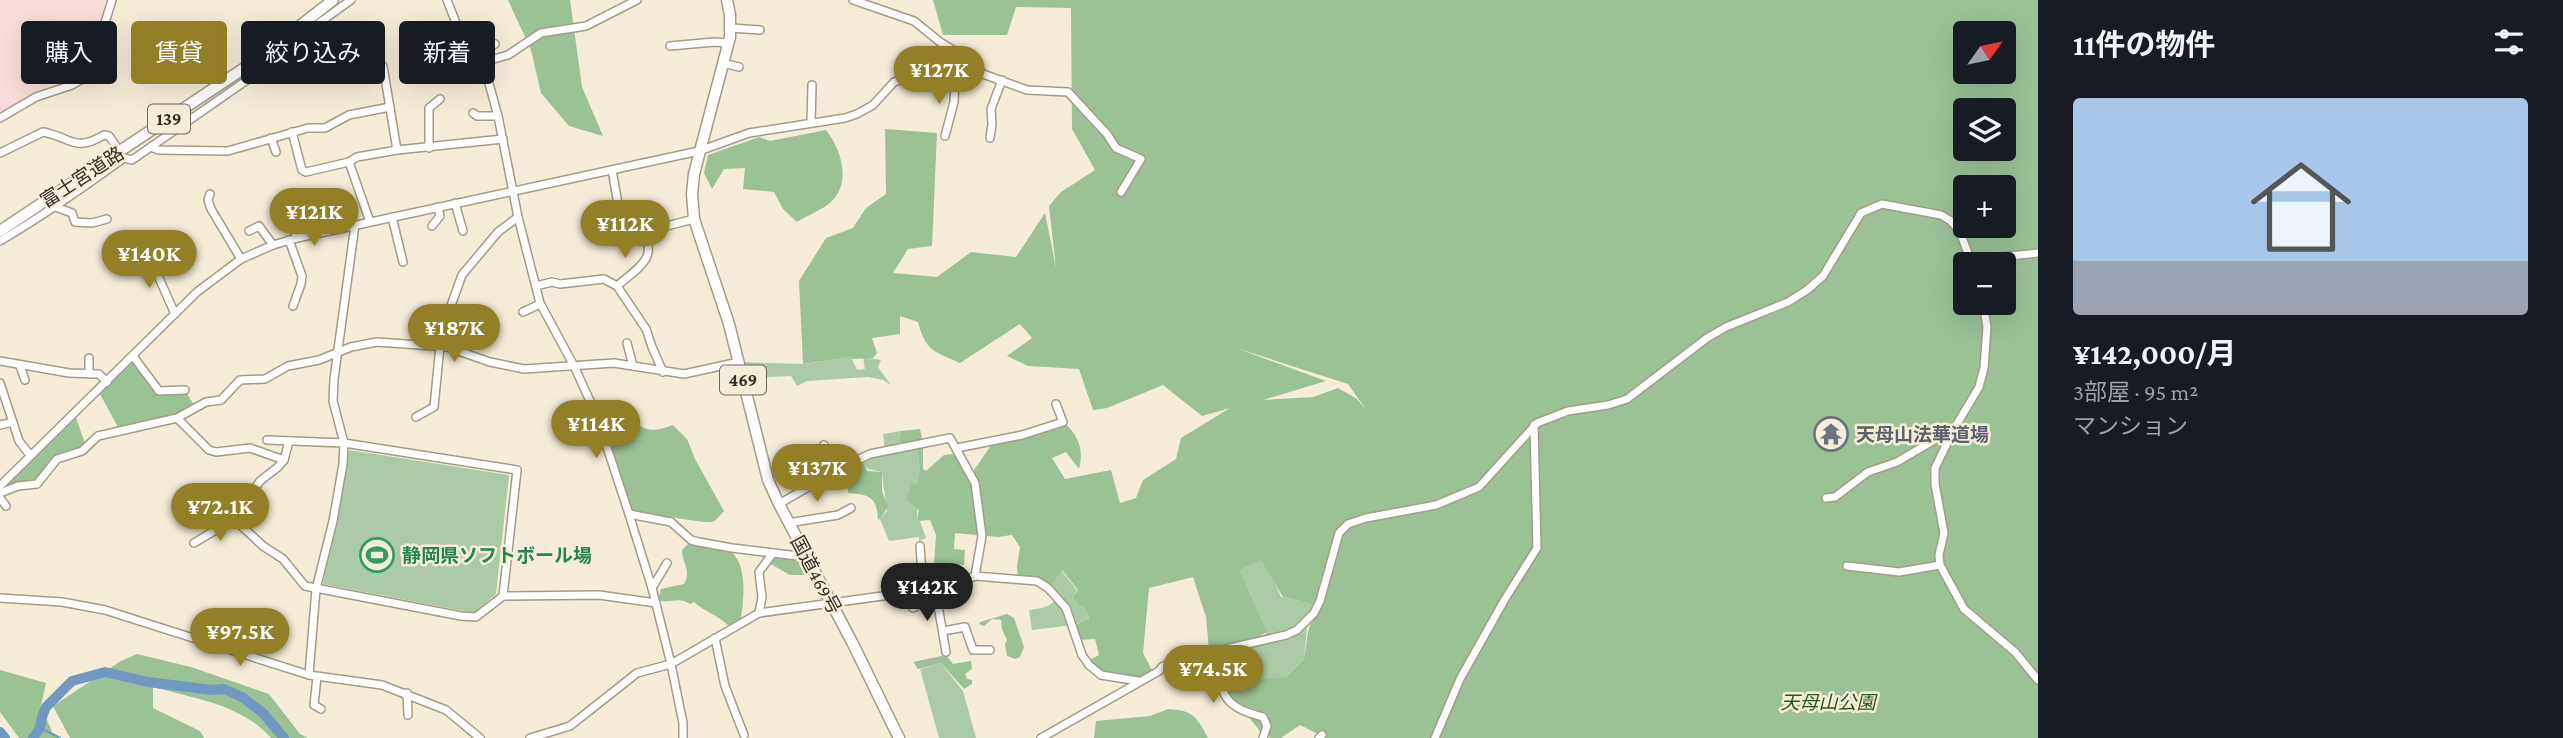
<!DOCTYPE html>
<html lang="ja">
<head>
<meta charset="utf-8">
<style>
  :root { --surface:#171b24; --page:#242831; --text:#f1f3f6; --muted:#9ea1a6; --line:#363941; --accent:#937f26 }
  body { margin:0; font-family:"Crimson Pro","Noto Sans JP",serif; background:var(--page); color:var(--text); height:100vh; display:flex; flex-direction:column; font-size:26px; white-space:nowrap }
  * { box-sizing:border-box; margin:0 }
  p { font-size:23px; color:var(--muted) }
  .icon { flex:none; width:38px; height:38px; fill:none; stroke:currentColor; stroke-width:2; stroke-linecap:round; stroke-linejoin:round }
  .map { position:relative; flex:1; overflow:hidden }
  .sheet { display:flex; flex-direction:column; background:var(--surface); width:525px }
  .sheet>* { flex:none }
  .guide { position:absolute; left:21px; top:21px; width:665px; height:63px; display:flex; gap:14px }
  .needle { width:46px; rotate:57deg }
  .buttons { position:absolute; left:1953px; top:21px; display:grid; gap:14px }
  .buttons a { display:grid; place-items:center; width:63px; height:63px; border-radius:7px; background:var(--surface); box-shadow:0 7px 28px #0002; font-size:35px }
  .price { position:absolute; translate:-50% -60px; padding:0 16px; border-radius:24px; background:var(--accent); color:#fff; font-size:23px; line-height:46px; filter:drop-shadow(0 2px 4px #0008) }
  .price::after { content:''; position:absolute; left:50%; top:42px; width:21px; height:16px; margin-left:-10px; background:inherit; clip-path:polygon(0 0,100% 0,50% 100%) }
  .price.selected { background:#222; color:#fff }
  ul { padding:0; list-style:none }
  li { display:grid; align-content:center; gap:14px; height:371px; padding:0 35px }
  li+li { border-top:2px solid var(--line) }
  li span { display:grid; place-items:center; height:217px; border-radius:7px; color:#555 }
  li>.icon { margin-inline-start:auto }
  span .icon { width:126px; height:126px; fill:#fffc; stroke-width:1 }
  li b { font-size:30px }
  h2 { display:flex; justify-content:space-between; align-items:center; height:84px; padding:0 35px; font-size:30px }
  .chip { padding:0 24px; border-radius:7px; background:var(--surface); box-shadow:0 7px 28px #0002; font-size:24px; line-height:63px }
  .chip.selected { background:var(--accent); color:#fff }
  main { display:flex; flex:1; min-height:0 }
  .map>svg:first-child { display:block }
</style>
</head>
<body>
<main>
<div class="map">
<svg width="2038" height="738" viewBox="0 0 2038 738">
  <rect width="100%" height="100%" fill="#f6edd9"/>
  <path fill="#f8ddda" d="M0 0H106L89 65 0 115Z"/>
  <g fill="#abcba6">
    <path d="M851 357 857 370 865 369 863 357 881 360 878 367 891 385 883 380 868 377 807 381 797 386 791 376 747 378 742 362 804 364Z"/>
    <path d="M901 431 900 445 917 450 920 470 917 521H920L926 538 919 541V537L889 541 880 519 887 511C886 498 883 486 882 472L868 469 864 463C881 451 887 458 883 434Z"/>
    <path d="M349 450 509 475 496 594 474 613 323 584Z"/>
    <path d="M1263 557 1281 597 1318 605 1307 628 1304 659 1286 677 1254 680 1250 644 1266 634 1238 570Z"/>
    <path d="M1061 570 1077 590 1073 596 1084 605 1089 620 1073 625 1032 630 1029 610C1041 608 1050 608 1057 598L1049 589Z"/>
    <path d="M941 663 963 691 976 738H939L920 669Z"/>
  </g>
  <g fill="#9ac295" fill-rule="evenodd">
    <path d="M508 0H570L582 87 603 136 569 126 541 93 531 50Z"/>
    <path d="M933 0H2038V738H1326L1300 725 1281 738H1271L1260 731 1241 708 1226 696 1219 676 1217 652 1248 645 1254 679 1286 677 1304 659 1308 632 1316 605 1283 597 1261 560 1239 570 1267 632 1246 644 1209 651 1206 617 1193 577 1149 588 1143 653 1153 672 1139 681 1101 675 1087 661 1099 655 1095 639 1079 640 1075 625 1089 619 1084 606H1079L1073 596 1078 590 1062 570 1049 589 1018 579 1017 566 1020 547 1012 535 998 537 955 533 954 549 965 550 964 565 934 564 936 535 930 520 917 521 919 510 906 499 912 484 918 483 920 470 917 450 899 445 901 431 920 429 923 443V469L926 471 944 455 953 454 972 473 994 441 1063 422C1079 435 1084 450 1079 469L1066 452 1052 458 1065 479 1111 470 1120 503 1136 498 1143 480 1176 459 1181 438 1230 408 1202 416 1163 385 1107 408 1093 410 1079 369 1028 366 1007 356 1032 338 1020 324 960 363C934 351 926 352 918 322L900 316V334L872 338 877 353 873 358 852 359 851 357 803 364 799 281 826 238 853 228 866 208 886 194 885 129 937 133 932 246 908 249 893 273 937 277 971 252 1016 257 1045 213 1056 268 1049 206 1061 192 1095 170 1072 129 1071 8 1016 7 1007 35H943ZM1965 33H2004V72H1965ZM1965 110H2004V149H1965ZM1965 187H2004V226H1965ZM1965 264H2004V303H1965ZM1236 348 1348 384 1367 411 1357 399 1338 388 1313 397 1263 400 1326 381Z"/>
    <path d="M826 130C841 149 852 182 831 202 824 209 806 216 797 222L783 209 774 192 743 189 745 168 724 169 712 189 704 173 708 155 759 137 770 141Z"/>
    <path d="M133 361 156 393 186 392 194 405 176 416 119 429 100 394Z"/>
    <path d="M600 413C606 413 613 412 618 413 644 421 638 438 673 425L687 439 695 459 724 511C720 515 717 520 712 522 704 524 646 512 631 511Z"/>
    <path d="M76 417 85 444 81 449 56 457 36 482 7 488 4 486Z"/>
    <path d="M864 463 867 471 882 472V491L888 507 880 519 878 520C877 496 869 495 848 493L847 481 857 476 861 464Z"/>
    <path d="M689 543 729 550C748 563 744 599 741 618L729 626C718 615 705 612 694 602L690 604C679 596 670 604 658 600L661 589 684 584C692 571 682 563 682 550Z"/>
    <path d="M784 555 803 560 810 571 807 575H790L767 562Z"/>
    <path d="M1007 614 1014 618 1024 647 1020 657 1015 659 1007 656 1005 644 1007 640 1002 629 1001 620 992 619 984 626 979 624 980 622Z"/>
    <path d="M137 654 191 667 269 694 300 734 308 738H271C243 705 193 698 153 687V708L200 731 204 738H70L53 706 121 661Z"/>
    <path d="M946 655 953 664 971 661 972 669 965 674 967 679 972 680V684L964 689 941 663 918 669 913 662Z"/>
    <path d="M0 670 46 683 41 705 52 732 61 738H19L0 712Z"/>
    <path d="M1168 709C1193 710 1197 717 1208 738H1094L1096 721 1150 716Z"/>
  </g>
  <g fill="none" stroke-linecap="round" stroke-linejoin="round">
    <path stroke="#7099c2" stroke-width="2" d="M40 728 60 738"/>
    <g stroke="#7099c2" stroke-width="10">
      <path d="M0 732 5 738"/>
      <path d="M33 738 40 728 42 717 46 707 72 681 105 672 148 682 212 690 224 689 242 697 263 713 284 738"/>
    </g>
    <g stroke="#a49b89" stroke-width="10">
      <g id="minor">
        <path d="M447 0 458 28 483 62 498 116 518 217 540 303 574 366 596 414 629 514 652 588 671 664 683 723V738"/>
        <path d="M853 0 914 21 940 42 971 61 983 74"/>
        <path d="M731 28 760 30"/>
        <path d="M404 39C423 35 440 37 458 28"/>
        <path d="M670 46 714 42 728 43"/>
        <path d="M483 62 508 55 541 33 586 26 637 0"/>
        <path d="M723 63 739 67"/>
        <path d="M383 66 397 150"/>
        <path d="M435 78C456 79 479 55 495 44"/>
        <path d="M473 113 477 116H498"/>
        <path d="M0 118 36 97 72 85 84 78 92 65 112 0"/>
        <path d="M811 123 812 85"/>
        <path d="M292 132 302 170 306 172 349 162 357 157 397 150 503 139"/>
        <path d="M945 136 954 102 955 80"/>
        <path d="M271 138 276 152"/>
        <path d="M990 138 992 124 991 109 1002 80"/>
        <path d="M151 147 158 150 228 151 308 128H325L349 115 390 107"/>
        <path d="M429 148V108L440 99"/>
        <path d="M0 153 43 132C71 137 74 153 104 135L109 136 116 146"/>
        <path d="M349 162 370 222"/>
        <path d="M612 170 625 243"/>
        <path d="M210 194 208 200 211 209 241 259"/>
        <path d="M455 203 463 231"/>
        <path d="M53 206 72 213 75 222 92 223 107 219"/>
        <path d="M289 217 297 238"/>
        <path d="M392 217 403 262"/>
        <path d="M432 226 440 216 438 207"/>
        <path d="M249 231 259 226 273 245"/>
        <path d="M289 240 302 276 301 284 293 306"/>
        <path d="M0 241C43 216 84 187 124 158L132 160 250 78 276 54 351 0"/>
        <path d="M142 254 155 269 175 314"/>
        <path d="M1970 260 2038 253"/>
        <path d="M536 286 552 282 560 284 604 279 617 286C627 277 646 265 648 253 649 244 646 238 651 230L694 219"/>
        <path d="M617 286 646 329 652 347 663 372"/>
        <path d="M1983 303 1987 327 1984 368 1979 387 1954 429 1935 468V484L1944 533 1939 555 1940 565 1964 609 2015 652 2038 680"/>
        <path d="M523 312 540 304"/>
        <path d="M627 343 633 366"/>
        <path d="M133 356 159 391 185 390"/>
        <path d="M0 361 69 373 99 374 107 382"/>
        <path d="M20 366 25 380"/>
        <path d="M89 374V358"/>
        <path d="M0 383 19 441 30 455"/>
        <path d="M416 417 434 407 440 346 449 311 462 275 498 232 518 217"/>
        <path d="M177 418 206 402 221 400 240 380 265 379 288 366 319 360 351 347 377 342 447 347 490 362 524 369 614 363 684 374 739 362"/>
        <path d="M0 425 13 422"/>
        <path d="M267 440 344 443 517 470 503 596"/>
        <path d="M289 441 284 460 278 467 260 481 234 519 263 546 283 559 305 586 461 616 476 617 503 596 599 595 656 603"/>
        <path d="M824 445 821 452 824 478"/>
        <path d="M957 448 1022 435 1063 422 1056 404"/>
        <path d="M0 486 197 292 241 259 273 245 297 238 699 151 749 133 845 118 857 114 873 105 894 82 907 78 935 83 983 74 1027 90 1068 92 1107 134 1116 148 1141 159 1121 192"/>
        <path d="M0 493 18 486 37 484 57 459 82 451 98 436 177 418 209 450 216 452 250 448 284 460"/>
        <path d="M0 498 6 506"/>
        <path d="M1826 498 1835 497 1868 472 1897 462 1953 429"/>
        <path d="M779 504 841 468 870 454 950 438 975 483 982 536 975 576"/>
        <path d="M629 514 671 522 691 540 699 542 732 548 806 557"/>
        <path d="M788 523 838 515 851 508"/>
        <path d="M194 543 234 519"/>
        <path d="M920 546 923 589"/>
        <path d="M1847 566 1899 572 1940 565"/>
        <path d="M652 588 667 563"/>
        <path d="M935 588 946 652"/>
        <path d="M911 593 913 608 915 607"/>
        <path d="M0 598 62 602 105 610 309 675 382 685 446 710 480 738"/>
        <path d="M759 613 762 597 759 572 773 553"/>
        <path d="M943 631 965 627 973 650H990"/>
        <path d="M715 638 725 686 744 735"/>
        <path d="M1213 652C1224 691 1217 706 1263 717L1267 726 1263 738"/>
        <path d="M309 675 316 589 333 521 343 464 344 443 333 401 334 379 355 225"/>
        <path d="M317 677 314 705 321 709"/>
        <path d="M407 693 408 715"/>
        <path d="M530 738 570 726 637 673 671 664 759 613 948 587 975 576 1037 581 1048 588 1066 608 1082 655 1089 665 1101 675 1138 681"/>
        <path d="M1041 738 1159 671 1162 667 1174 661 1286 635 1297 630 1314 613 1320 601 1339 533 1348 524 1366 518 1436 505 1479 487 1537 423 1568 411 1608 405 1627 399 1707 338 1726 327 1788 302 1807 290 1823 276 1861 213 1882 204 1941 215 1951 221 1960 232 1972 264"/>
        <path d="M1319 738 1322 735"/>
        <path d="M1435 738 1460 679 1505 599 1537 548 1534 425"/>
      </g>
    </g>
    <g stroke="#a49b89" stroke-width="13">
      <g id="highway">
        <path d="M727 0 730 15V37L694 174 692 194 694 219 729 324 768 480 779 504 853 644 899 738"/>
        <path d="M0 231 255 61 333 0"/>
      </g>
    </g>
    <use href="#minor" stroke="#fff" stroke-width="7"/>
    <use href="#highway" stroke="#fff" stroke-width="10"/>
  </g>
  <defs>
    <g id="temple-ring" transform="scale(1.75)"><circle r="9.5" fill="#f6edd9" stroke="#6b7280" stroke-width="1.5"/><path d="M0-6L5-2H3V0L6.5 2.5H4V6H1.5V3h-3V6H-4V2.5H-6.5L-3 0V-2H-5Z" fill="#6b7280"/></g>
    <g id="stadium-ring" transform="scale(1.75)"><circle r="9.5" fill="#f6edd9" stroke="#2e9e5b" stroke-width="1.5"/><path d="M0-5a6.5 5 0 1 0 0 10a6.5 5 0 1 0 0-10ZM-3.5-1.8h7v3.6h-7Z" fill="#2e9e5b"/></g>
  </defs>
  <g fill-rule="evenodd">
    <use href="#temple-ring" x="1831" y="434"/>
    <use href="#stadium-ring" x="377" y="555"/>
  </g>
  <g text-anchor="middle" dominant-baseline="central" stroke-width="5" stroke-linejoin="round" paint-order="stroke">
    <g fill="#f6edd9" stroke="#6d685c" stroke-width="2">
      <rect x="148" y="104.5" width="42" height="29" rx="5"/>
      <rect x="720" y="365.5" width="46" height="29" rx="5"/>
    </g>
    <g font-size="18" font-weight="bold" fill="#322f27">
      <text x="169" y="119">139</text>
      <text x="743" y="380">469</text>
    </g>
    <g font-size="19" fill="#322f27" stroke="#f6edd9">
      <text transform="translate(82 177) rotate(-33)">富士宮道路</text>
      <text transform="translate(816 575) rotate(62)">国道469号</text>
    </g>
    <g font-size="19" font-weight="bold" fill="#5b616d" stroke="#f6edd9" text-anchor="start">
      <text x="1856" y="434">天母山法華道場</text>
    </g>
    <g font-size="19" font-weight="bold" fill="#27864d" stroke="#f6edd9" text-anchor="start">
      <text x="402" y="555">静岡県ソフトボール場</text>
    </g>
    <g font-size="19" font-style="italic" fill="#24591e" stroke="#f6edd9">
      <text x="1828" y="702">天母山公園</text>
    </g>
  </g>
</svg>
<div class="buttons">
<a><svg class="needle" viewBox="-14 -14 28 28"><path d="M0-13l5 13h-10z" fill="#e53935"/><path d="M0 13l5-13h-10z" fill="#9ea1a6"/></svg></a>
<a><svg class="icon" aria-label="layers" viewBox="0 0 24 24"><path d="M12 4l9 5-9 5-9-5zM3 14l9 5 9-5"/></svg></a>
<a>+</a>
<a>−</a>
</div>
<b class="price" style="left:939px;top:106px">¥127K</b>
<b class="price" style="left:314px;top:248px">¥121K</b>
<b class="price" style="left:625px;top:260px">¥112K</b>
<b class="price" style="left:149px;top:290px">¥140K</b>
<b class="price" style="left:454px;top:364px">¥187K</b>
<b class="price" style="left:596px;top:460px">¥114K</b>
<b class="price" style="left:817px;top:504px">¥137K</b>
<b class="price" style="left:220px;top:543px">¥72.1K</b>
<b class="price selected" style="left:927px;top:623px">¥142K</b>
<b class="price" style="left:240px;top:668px">¥97.5K</b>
<b class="price" style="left:1213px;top:705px">¥74.5K</b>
<div class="guide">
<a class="chip">購入</a>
<a class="chip selected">賃貸</a>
<a class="chip">絞り込み</a>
<a class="chip">新着</a>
</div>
</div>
<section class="sheet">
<h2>11件の物件<svg class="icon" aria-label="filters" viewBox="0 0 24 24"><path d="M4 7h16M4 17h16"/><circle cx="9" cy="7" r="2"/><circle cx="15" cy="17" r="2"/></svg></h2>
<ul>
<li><span style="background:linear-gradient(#a9c7e8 75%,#9aa5b1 0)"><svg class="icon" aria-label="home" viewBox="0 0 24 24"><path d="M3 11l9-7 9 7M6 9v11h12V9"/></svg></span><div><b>¥142,000/月</b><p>3部屋 · 95 m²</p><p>マンション</p></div></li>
</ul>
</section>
</main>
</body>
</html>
